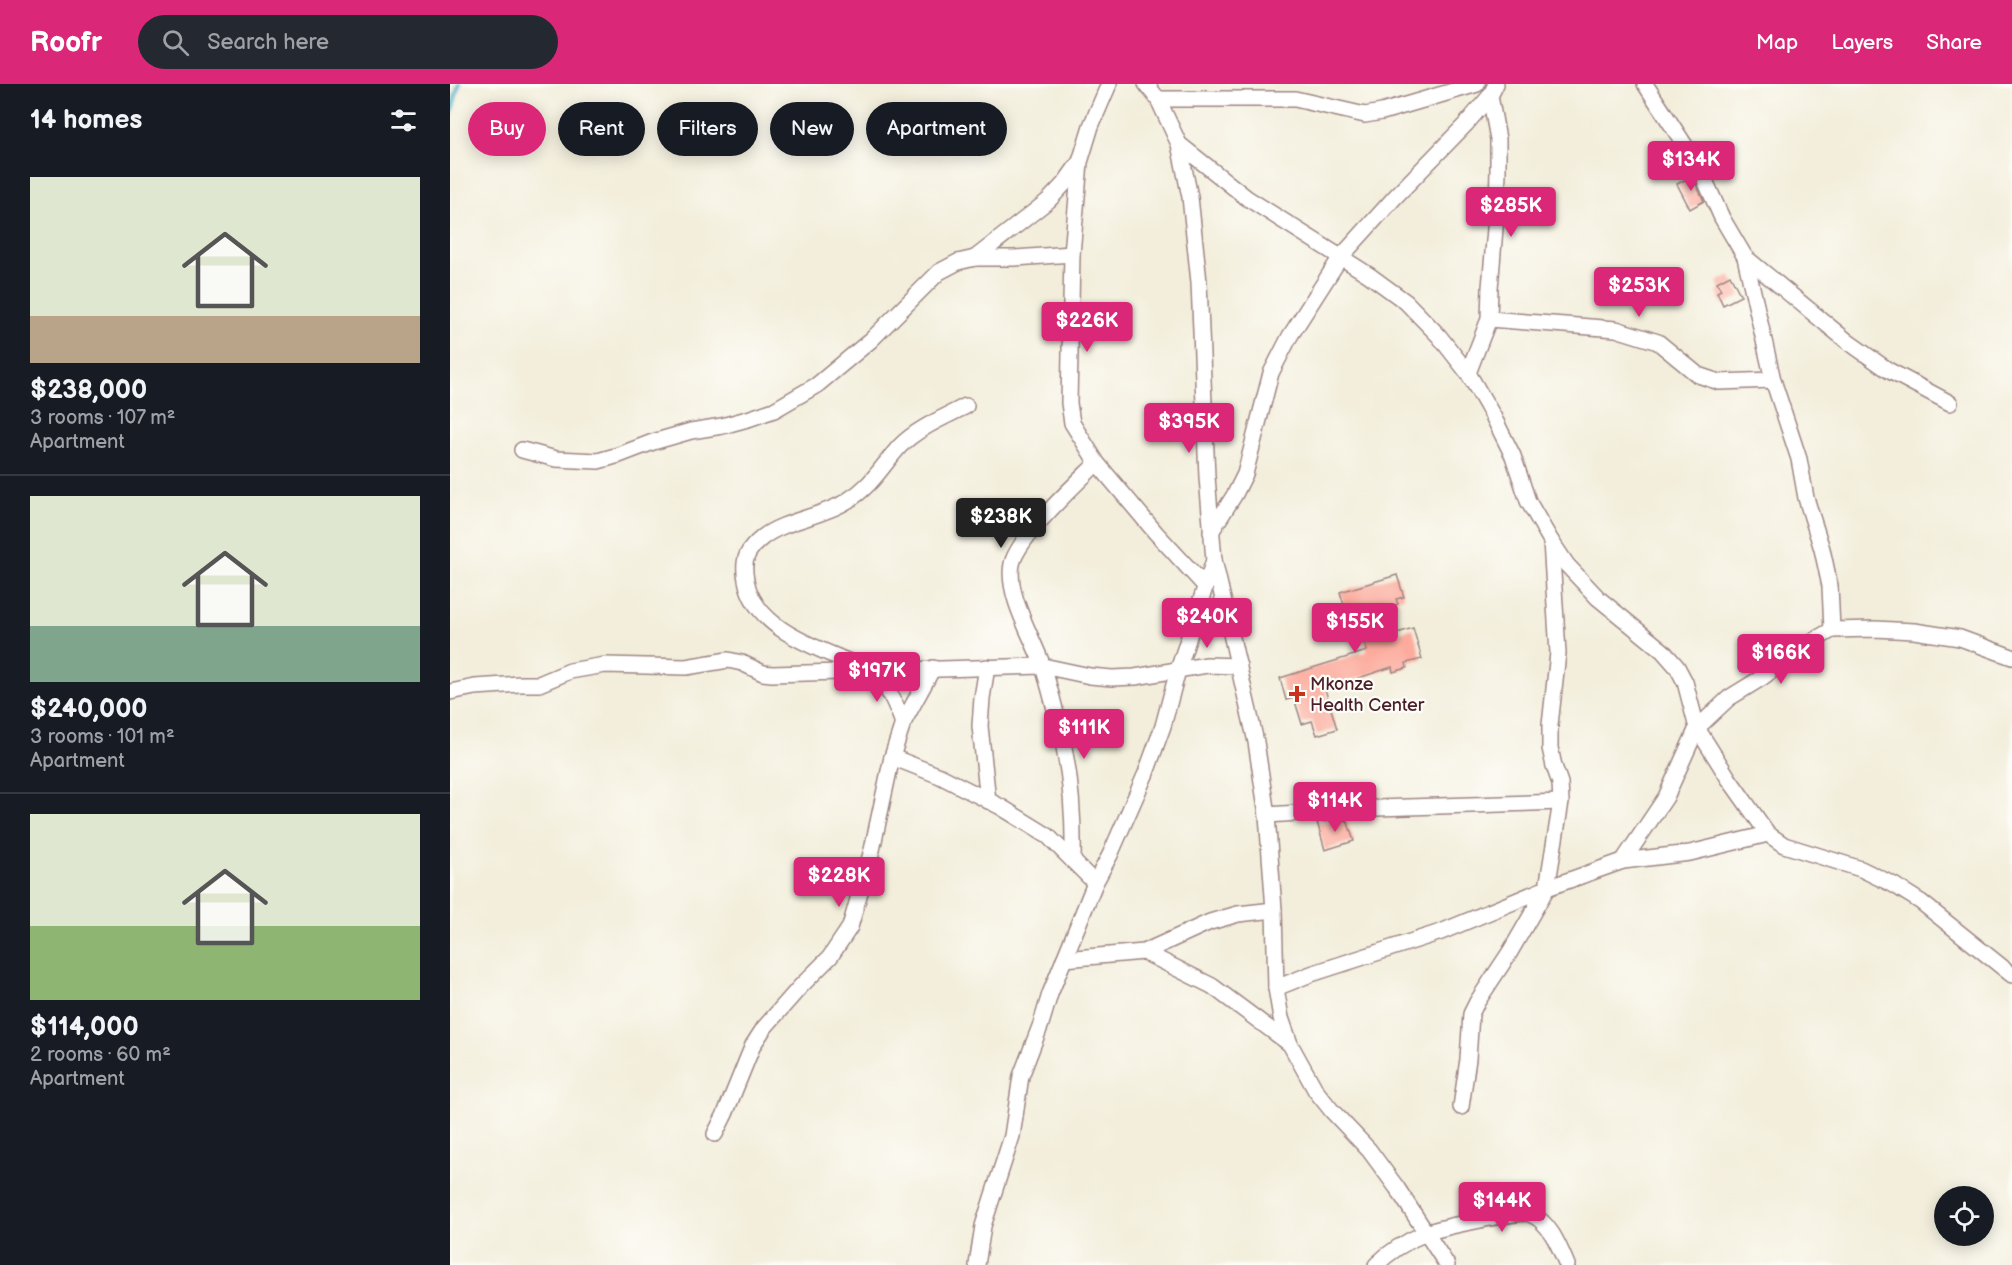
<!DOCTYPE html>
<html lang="en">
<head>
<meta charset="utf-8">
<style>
  :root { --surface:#171b24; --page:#242831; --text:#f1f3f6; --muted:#9ea1a6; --line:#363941; --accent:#db2777 }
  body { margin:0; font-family:"Balsamiq Sans",sans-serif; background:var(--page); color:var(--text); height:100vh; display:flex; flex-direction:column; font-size:22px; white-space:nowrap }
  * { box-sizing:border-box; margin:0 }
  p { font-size:20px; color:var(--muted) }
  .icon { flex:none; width:33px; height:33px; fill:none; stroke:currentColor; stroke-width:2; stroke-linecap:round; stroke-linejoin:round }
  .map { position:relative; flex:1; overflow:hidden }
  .side { display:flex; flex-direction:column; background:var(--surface); width:450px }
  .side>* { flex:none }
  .guide { position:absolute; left:18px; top:18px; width:570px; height:54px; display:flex; gap:12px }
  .tools { position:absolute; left:1484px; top:1102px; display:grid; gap:12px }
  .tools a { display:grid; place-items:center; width:60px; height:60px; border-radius:50%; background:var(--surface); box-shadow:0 3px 15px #0003; font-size:30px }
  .price { position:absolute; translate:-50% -51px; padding:0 14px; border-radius:6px; background:var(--accent); color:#fff; font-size:20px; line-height:39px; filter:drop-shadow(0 2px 3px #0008) }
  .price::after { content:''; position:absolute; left:50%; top:36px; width:18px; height:14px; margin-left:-9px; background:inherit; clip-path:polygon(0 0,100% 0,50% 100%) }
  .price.selected { background:#222; color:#fff }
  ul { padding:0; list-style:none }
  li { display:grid; align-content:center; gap:12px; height:318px; padding:0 30px }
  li+li { border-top:2px solid var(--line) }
  li span { display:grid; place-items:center; height:186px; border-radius:0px; color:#555 }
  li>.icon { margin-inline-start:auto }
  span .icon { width:108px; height:108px; fill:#fffc; stroke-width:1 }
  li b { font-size:26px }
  h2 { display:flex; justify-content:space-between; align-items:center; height:72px; padding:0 30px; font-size:26px }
  .tag { padding:0 21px; border-radius:27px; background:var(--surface); box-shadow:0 3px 15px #0003; font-size:21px; line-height:54px }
  .tag.selected { background:var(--accent); color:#fff }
  header { display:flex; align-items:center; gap:36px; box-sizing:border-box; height:84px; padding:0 30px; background:var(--accent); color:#fff }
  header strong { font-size:28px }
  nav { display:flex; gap:33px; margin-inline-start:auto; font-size:21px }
  .search { width:420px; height:54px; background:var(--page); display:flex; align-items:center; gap:15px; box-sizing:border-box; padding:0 21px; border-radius:33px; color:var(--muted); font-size:22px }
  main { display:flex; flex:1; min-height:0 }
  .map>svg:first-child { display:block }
</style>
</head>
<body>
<header>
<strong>Roofr</strong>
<div class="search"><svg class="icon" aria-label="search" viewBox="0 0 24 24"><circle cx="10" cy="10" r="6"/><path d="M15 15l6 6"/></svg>Search here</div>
<nav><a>Map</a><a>Layers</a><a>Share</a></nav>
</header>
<main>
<section class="side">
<h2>14 homes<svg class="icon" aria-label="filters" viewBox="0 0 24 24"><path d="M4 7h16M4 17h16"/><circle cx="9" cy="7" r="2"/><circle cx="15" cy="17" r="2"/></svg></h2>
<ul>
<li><span style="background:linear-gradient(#dfe7d0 75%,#b9a48a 0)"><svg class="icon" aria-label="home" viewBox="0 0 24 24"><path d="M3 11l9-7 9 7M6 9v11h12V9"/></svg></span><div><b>$238,000</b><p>3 rooms · 107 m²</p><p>Apartment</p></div></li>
<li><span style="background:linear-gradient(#dfe7d0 70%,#7fa58c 0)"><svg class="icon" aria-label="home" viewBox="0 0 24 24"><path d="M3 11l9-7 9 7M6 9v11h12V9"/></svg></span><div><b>$240,000</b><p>3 rooms · 101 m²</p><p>Apartment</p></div></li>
<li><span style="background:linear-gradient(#dfe7d0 60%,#8fb573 0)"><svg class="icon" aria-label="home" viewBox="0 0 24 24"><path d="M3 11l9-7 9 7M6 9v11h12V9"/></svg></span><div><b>$114,000</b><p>2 rooms · 60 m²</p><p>Apartment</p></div></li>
</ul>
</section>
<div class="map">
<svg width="1562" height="1181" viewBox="0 0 1562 1181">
  <rect width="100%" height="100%" fill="#fdfcf7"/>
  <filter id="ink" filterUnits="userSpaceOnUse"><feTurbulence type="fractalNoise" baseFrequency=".0167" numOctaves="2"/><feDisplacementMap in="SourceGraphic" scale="12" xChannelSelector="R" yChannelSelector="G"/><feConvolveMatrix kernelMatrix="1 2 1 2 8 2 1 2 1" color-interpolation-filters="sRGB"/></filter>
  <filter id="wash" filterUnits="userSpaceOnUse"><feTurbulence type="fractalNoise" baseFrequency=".008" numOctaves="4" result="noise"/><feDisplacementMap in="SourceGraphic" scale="24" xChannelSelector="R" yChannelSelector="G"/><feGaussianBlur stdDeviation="1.35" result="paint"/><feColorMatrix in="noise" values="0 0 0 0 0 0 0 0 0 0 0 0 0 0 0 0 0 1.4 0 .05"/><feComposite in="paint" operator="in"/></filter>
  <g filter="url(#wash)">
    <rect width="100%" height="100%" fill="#f3eedb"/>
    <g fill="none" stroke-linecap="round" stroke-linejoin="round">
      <path stroke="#44acc4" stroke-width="4.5" d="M0 33 9 0"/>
    </g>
    <g id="blocks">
      <g fill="#fcab9d">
        <path d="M1242 92 1254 117 1240 125 1227 100Z"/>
        <path d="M1280 191 1291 212 1273 221 1267 208 1271 206 1267 198Z"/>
        <path d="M947 491 954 513 946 515 948 520 930 525 938 552 963 544 972 575 956 579 957 584 943 588 942 583 875 605 887 645 867 651 862 637 852 640 844 614 836 616 830 594 917 567 907 531 898 534 890 508Z"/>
        <path d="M897 736 904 757 875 766 867 738Z"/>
      </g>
    </g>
  </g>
  <g filter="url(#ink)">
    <use href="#blocks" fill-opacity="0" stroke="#9e8683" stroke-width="1.5"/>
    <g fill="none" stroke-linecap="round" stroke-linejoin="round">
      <g stroke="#9e8683" stroke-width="18">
        <g id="minor">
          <path d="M659 0 641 42 630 78 622 170 619 319 622 339 647 379 706 449 755 502"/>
          <path d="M696 0 708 15 729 60 740 113 749 198 757 393 764 476 806 658 817 731 824 826 826 904 831 934 840 960 866 1007 882 1027 919 1066 947 1104 997 1181"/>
          <path d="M1195 0 1249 83 1272 134 1295 173 1323 296 1349 375 1356 414 1372 465 1380 502 1382 546"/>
          <path d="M708 15H845L915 31 932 28 1027 0"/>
          <path d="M729 60 797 114 919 191 956 218 989 252 1018 289 1043 332 1063 372 1078 417 1101 457 1117 481 1148 514 1213 567 1227 583 1235 598 1247 644 1279 695 1318 750 1334 761 1411 785 1444 801 1471 818 1562 891"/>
          <path d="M1295 173 1397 257 1438 286 1500 319"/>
          <path d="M525 174 599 116 614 100 629 79"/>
          <path d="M1039 235 1166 245 1208 258 1248 291 1269 298 1323 296"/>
          <path d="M1018 289 1039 235 1040 204 1047 121 1048 87V55L1040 12"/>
          <path d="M72 366 106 375 148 377 169 371 203 358 241 347 272 342 301 334 324 326 367 301 421 256 489 188 508 178 525 174H565L622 170"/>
          <path d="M761 448 785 410 795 390 821 289 840 252 890 174 946 112 1016 40 1040 12 1046 0"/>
          <path d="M537 583 532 614 530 642 538 717"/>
          <path d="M0 608 25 603 70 600H89L120 587 155 581 236 583 278 576 292 579 313 589 322 590 593 582 640 592 662 594 685 593 757 581 789 582"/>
          <path d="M453 639C445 618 438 601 419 587 411 581 399 578 390 574 354 559 304 540 296 496 292 475 297 466 313 453 335 436 372 433 397 417 422 402 431 383 450 362 468 344 493 334 516 322"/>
          <path d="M442 673 490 692 551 723 598 752 645 799"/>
          <path d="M817 731 927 724 1111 718"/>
          <path d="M623 777C624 731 621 687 609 642 604 621 599 600 592 580 582 552 556 510 562 480 568 453 626 400 647 379"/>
          <path d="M1173 777 1216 713 1247 644 1279 614 1313 593 1359 559 1382 546 1425 545 1464 547 1510 554 1562 573"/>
          <path d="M694 868 760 838 788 830 824 826"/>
          <path d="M614 875 694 868 762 902 840 960"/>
          <path d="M826 904 861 890 991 848 1097 804 1173 777 1240 769 1318 750"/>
          <path d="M1011 1023 1018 975 1021 930 1027 918 1060 868 1097 804 1111 718 1110 699 1104 682 1100 664V641L1108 569 1101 457"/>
          <path d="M265 1050 275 1030 303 961 314 944 351 902 380 873 400 843 422 766 442 673 453 639 483 584"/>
          <path d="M527 1181 533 1142 562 1052 571 992 591 940 600 910 645 799 660 771 696 689 713 642 728 586 764 476"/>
          <path d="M926 1181C939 1168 959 1156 976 1149 989 1144 1070 1126 1080 1130 1100 1138 1109 1162 1117 1181"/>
        </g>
      </g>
      <use href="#minor" stroke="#fff" stroke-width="15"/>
    </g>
  </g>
  <path fill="#c8321e" stroke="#fdfcf7" stroke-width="2" d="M844 601h6v6h6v6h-6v6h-6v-6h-6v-6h6z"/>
  <g text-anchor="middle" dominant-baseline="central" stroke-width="4.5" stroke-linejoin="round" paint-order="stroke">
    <g font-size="18" fill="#4a1f2b" stroke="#fdfcf7" text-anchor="start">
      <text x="860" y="600">Mkonze<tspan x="860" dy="21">Health Center</tspan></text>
    </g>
  </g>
</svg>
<div class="tools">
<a><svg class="icon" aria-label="locate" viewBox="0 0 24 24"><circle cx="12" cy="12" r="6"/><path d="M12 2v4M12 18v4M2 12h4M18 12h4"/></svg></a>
</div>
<b class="price" style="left:1241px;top:108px">$134K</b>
<b class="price" style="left:1061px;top:154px">$285K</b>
<b class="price" style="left:1189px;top:234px">$253K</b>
<b class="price" style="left:637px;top:269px">$226K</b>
<b class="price" style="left:739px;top:370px">$395K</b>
<b class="price selected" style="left:551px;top:465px">$238K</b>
<b class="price" style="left:757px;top:565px">$240K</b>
<b class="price" style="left:905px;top:570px">$155K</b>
<b class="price" style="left:1331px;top:601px">$166K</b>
<b class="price" style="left:427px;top:619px">$197K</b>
<b class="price" style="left:634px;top:676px">$111K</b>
<b class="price" style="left:885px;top:749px">$114K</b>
<b class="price" style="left:389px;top:824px">$228K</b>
<b class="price" style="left:1052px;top:1149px">$144K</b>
<div class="guide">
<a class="tag selected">Buy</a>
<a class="tag">Rent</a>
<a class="tag">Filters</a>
<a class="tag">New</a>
<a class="tag">Apartment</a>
</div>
</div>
</main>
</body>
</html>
